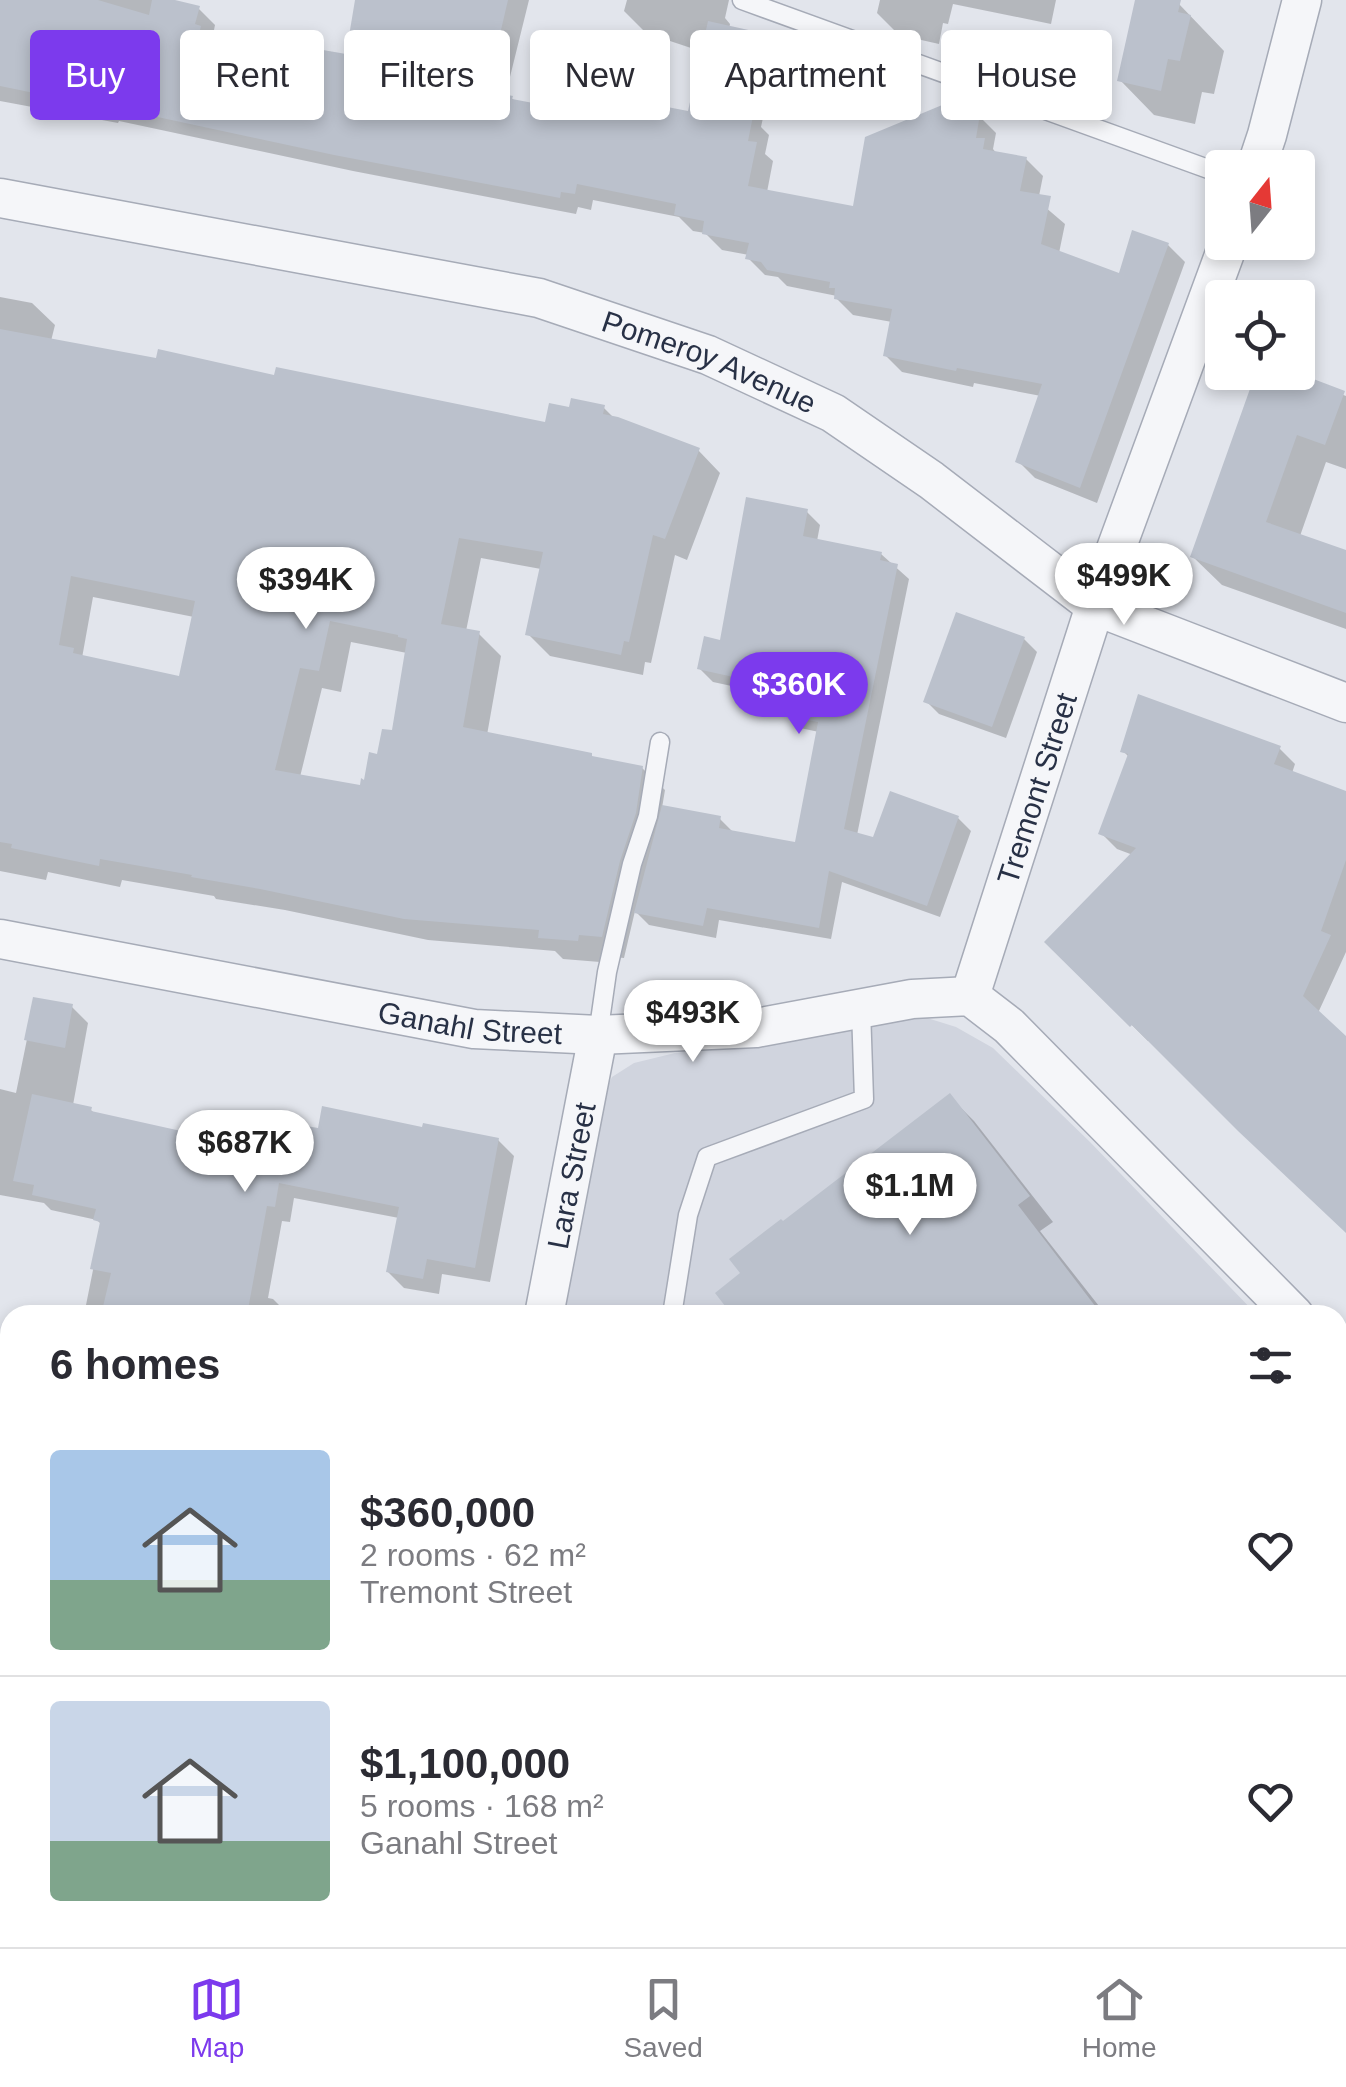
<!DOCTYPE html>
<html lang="en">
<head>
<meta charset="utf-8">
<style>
  :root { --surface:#fff; --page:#f2f2f3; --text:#2b2b33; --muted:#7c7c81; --line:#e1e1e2; --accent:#7c3aed }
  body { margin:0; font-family:Arial,sans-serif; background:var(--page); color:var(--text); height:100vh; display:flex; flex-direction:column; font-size:38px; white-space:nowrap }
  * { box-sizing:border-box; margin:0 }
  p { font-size:32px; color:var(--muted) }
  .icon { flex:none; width:55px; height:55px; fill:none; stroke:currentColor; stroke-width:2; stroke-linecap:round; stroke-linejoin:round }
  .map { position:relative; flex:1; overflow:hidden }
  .sheet { position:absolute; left:0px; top:1305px; width:1348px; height:642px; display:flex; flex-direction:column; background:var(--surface); border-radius:30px 30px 0 0; box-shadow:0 5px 15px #0003 }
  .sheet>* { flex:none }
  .hud { position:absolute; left:30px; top:30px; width:1288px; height:90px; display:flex; gap:20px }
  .needle { width:65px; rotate:17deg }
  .controls { position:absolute; left:1205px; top:150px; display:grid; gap:20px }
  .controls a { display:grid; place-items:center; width:110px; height:110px; border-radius:10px; background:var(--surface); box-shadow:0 5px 15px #0003; font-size:50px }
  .price { position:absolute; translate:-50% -85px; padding:0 22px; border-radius:35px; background:#fff; color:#222; font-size:32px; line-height:65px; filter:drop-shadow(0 2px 5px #0008) }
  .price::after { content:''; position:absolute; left:50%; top:60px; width:30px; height:22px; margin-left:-15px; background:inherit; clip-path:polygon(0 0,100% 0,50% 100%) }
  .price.on { background:var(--accent); color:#fff }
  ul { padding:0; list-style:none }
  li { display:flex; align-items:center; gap:30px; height:250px; padding:0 50px }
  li+li { border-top:2px solid var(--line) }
  li span { display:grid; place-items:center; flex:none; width:280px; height:200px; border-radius:10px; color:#555 }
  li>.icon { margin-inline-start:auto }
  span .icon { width:120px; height:120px; fill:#fffc; stroke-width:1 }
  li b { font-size:42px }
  h2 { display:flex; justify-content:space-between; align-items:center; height:120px; padding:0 50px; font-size:42px }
  .tag { padding:0 35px; border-radius:10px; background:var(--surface); box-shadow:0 5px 15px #0003; font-size:35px; line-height:90px }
  .tag.on { background:var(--accent); color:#fff }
  .tab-bar { display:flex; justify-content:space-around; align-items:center; height:140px; border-top:2px solid var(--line); background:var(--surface); font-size:28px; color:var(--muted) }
  .tab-bar a { display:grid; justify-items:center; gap:5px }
  .tab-bar .on { color:var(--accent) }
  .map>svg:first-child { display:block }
</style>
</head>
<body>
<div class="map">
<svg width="1346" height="1947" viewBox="0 0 1346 1947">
  <defs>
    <pattern id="grass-dots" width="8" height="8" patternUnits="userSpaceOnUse" patternTransform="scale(2.5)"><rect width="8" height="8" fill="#c6d6c2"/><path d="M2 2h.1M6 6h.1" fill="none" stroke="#aab8a8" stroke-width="1.8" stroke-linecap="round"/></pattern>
  </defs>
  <rect width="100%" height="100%" fill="#e2e5ec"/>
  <g fill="#d0d4de">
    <path d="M924 1017 956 1027 993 1048 1090 1142 1257 1315H558L600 1102 612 1077 634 1063 675 1053 806 1036 884 1018Z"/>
    <path d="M1338 1408 1346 1418V1947H780L770 1938H1338Z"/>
  </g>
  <path fill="url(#grass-dots)" d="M393 1938H770L780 1947H383Z"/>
  <g fill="#0003" fill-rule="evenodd">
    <path d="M0 0H164L198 8 215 25 212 40 216 45 300 62 348 57 358 0H529L506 93 517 103 609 120 690 114 703 52 646 33 624 11 627 0H729L725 18 730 24 729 29 760 36 777 53 761 127 769 135 765 154 773 161 767 192 855 209 979 116 996 133 993 149 997 154 1026 159 1043 176 1038 201 1065 224 1059 253 1120 276 1168 245 1185 262 1097 503 1035 478 1018 461 1041 396 974 383 973 387 902 372 885 355 892 322 853 315 836 298 837 296 787 286 778 277 765 275 748 258 749 255 722 250 705 233 693 231 679 217 593 200 591 210 578 207 576 214 353 171 119 121 118 123 0 101Z"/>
    <path d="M880 0H1056L1051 24 953 4 948 24 943 23 939 44 899 35 877 13Z"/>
    <path d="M1138 0H1161L1179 4 1224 51 1214 94 1202 92 1195 124 1154 115 1120 80Z"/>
    <path d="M0 297 32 303 55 325 51 341 547 425 571 410 603 407 615 419 698 450 720 473 687 560 675 555 651 663 645 662 643 675 550 656 528 634 541 569 481 558 466 631 479 634 501 656 487 735 642 768 665 790 662 808 720 819 733 832 797 845 819 732 800 728 787 715 792 699 713 682 700 669 722 643 807 512 820 525 817 541 881 554 909 579 857 835 875 840 958 818 971 831 940 917 842 882 831 939 719 920 716 938 649 925 635 911 624 958 600 956V962L563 959 555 951 428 940 285 910 216 899 214 896 122 880 120 887 48 872 46 880 0 871ZM93 597 194 617 181 679 82 658ZM351 642 407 653 394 733 362 788 300 777 322 688 341 692Z"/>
    <path d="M1298 371 1306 380 1346 396V469L1326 462 1300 536 1346 553V629L1222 585 1193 557 1259 372Z"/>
    <path d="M1024 639 1037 652 1006 738 939 714 926 701Z"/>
    <path d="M1279 748 1295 764 1292 773 1346 793V952L1318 1013 1346 1039V1231L1150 1039 1148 1041 1048 942 1133 855 1117 849 1101 833 1129 757 1123 751Z"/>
    <path d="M35 1000 72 1007 88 1023 73 1105 90 1109 96 1115 228 1144 320 1131 424 1130 498 1140 514 1156 490 1282 442 1274 439 1294 404 1288 388 1272 399 1218 294 1198 290 1222 282 1221 268 1298 273 1299 289 1315H84L102 1225 97 1220 51 1210 44 1203 0 1195V1089L16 1093Z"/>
    <path d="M949 1096 974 1121 1053 1222 1040 1231 1106 1315H735Z"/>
    <path d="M0 1408 10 1410V1561L0 1560Z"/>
    <path d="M1338 1516 1346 1527V1947H1237L1227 1938H1338Z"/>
    <path d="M0 1863 10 1873V1938H63L53 1947H0Z"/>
    <path d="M213 1938H407L398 1947H280L271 1938 261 1947H223Z"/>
  </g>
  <g fill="#bbc1cc" fill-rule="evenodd">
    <path d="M0 0H98L149 15 152 0H175L200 6 195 24 201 26 198 38 298 59 300 46 346 54 355 0H508L490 77 494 78 491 92 513 96 512 99 607 117 610 102 630 106 631 100 688 111 708 21 762 33 744 114 753 116 748 141 757 142 748 186 853 206 865 137 947 103 980 114 976 138H985L983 149 1027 157 1020 191 1051 196 1041 244 1119 273 1132 230 1169 243 1080 488 1015 462 1042 384 957 368 956 371 883 356 892 309 834 299 835 288H829L830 282 767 270 761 262 745 259 749 243 702 234 704 221 674 215 676 204 577 184 575 194 561 192 560 198 334 155 102 105V107L0 86Z"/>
    <path d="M1135 0H1181L1178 12 1191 15 1180 61 1168 59 1161 91 1117 81Z"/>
    <path d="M0 329 156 358 158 349 274 375 276 367 545 422 549 403 569 407 571 398 605 405 603 414 618 417 700 448 665 539 653 535 629 642 624 641 621 655 525 635 543 552 459 538 441 624 480 631 463 727 592 753V756L643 766 636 813 620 861 602 937 579 935 578 941 538 938 539 930 404 919 260 889 191 877 192 875 100 859 99 866 11 848 12 844 0 842ZM71 576 195 601 179 676 73 653 74 648 59 645ZM330 621 398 635V637L407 639 392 730 382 729 377 754 369 752 364 780 361 778 360 785 275 770 300 668 319 671Z"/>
    <path d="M1256 372H1295L1345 391 1325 445 1297 435 1266 522 1346 550V613L1190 557Z"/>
    <path d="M746 497 808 509 803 536 882 552 880 560 898 564 844 829 873 837 890 791 959 816 927 906 829 871 819 928 707 908 703 926 634 913 662 805 721 816 719 828 795 842 818 722 785 716 792 690 697 669 704 636 720 640Z"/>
    <path d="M956 612 1025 637 992 727 923 702Z"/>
    <path d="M1138 694 1281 746 1274 764 1346 791V860L1321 931 1331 935 1303 996 1346 1036V1233L1238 1131 1132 1025 1130 1027 1044 942 1136 848 1098 834 1128 754 1120 752Z"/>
    <path d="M33 997 73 1004 65 1048 24 1040Z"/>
    <path d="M950 1093 1030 1196 1018 1205 1102 1315H732L715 1293 740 1273 729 1259 781 1219 783 1221Z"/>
    <path d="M32 1094 92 1107 91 1111 226 1141 231 1113 318 1128 322 1106 422 1127 423 1123 499 1138 475 1268 427 1259 423 1279 386 1272 399 1207 279 1183 275 1207 267 1206 247 1315H101L111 1273 90 1269 100 1222 93 1220 96 1209 32 1195 34 1185 13 1181Z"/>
  </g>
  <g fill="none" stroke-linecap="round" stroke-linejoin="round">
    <g stroke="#a6abb7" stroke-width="21">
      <g id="service">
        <path d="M742 0 1222 174"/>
        <path d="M598 1035 607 972 632 864 648 816 660 742"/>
        <path d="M672 1315 688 1215 707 1157 864 1099 861 1009"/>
      </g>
    </g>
    <g stroke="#a6abb7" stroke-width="41">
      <g id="minor">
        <path d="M1256 168 1267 135 1302 0"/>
        <path id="s1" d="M0 198 539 298 708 355 833 413 931 480 1095 606 1346 703"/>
        <path id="s2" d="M0 939 474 1029 598 1035 756 1028 912 999 970 996 1009 1026 1294 1315"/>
        <path id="s3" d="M970 996 1095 606 1229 242"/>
        <path id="s4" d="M544 1315 598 1035"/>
        <path d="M1338 1364 1346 1375"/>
        <path d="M0 1669 10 1671"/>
      </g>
    </g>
    <use href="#service" stroke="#f5f6f9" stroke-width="18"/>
    <use href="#minor" stroke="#f5f6f9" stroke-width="38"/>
  </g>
  <g text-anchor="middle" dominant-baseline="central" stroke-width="9" stroke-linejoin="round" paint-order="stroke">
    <g font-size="30" fill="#283146" stroke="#f2f4f9">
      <text stroke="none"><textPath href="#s1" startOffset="730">Pomeroy Avenue</textPath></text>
      <text stroke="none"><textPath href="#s3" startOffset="218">Tremont Street</textPath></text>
      <text stroke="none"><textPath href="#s2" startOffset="478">Ganahl Street</textPath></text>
      <text stroke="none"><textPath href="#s4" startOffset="142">Lara Street</textPath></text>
    </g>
  </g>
</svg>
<div class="controls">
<a><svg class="needle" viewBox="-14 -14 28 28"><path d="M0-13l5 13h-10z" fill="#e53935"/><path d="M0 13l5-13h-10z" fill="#7c7c81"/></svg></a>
<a><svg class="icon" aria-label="locate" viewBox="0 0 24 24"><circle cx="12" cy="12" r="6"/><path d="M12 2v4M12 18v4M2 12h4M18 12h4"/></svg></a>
</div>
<b class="price" style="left:1124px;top:628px">$499K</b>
<b class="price" style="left:306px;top:632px">$394K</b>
<b class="price on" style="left:799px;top:737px">$360K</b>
<b class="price" style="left:693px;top:1065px">$493K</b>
<b class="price" style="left:245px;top:1195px">$687K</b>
<b class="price" style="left:910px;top:1238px">$1.1M</b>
<div class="hud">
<a class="tag on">Buy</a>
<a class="tag">Rent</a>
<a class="tag">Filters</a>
<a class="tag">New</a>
<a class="tag">Apartment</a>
<a class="tag">House</a>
</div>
<section class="sheet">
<h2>6 homes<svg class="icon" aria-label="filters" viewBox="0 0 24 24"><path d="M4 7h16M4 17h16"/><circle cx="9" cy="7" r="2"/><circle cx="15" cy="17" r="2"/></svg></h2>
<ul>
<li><span style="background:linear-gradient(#a9c7e8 65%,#7fa58c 0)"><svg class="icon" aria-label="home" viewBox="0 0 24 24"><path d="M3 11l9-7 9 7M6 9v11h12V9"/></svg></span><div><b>$360,000</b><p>2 rooms · 62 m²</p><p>Tremont Street</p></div><svg class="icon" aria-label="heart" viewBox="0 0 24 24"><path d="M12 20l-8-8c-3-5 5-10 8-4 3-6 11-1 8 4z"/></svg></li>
<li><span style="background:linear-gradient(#c9d6e8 70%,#7fa58c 0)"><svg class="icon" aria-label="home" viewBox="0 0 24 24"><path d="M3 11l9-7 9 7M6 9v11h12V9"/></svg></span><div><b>$1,100,000</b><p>5 rooms · 168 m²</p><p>Ganahl Street</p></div><svg class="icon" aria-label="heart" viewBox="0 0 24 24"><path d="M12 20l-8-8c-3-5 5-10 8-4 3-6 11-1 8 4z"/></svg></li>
</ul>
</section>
</div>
<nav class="tab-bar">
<a class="on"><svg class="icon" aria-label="map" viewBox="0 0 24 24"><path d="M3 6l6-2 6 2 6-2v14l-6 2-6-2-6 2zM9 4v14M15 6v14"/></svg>Map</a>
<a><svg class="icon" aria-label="saved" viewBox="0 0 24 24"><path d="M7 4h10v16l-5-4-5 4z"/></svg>Saved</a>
<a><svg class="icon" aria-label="home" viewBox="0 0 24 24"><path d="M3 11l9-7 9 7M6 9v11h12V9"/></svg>Home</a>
</nav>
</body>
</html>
